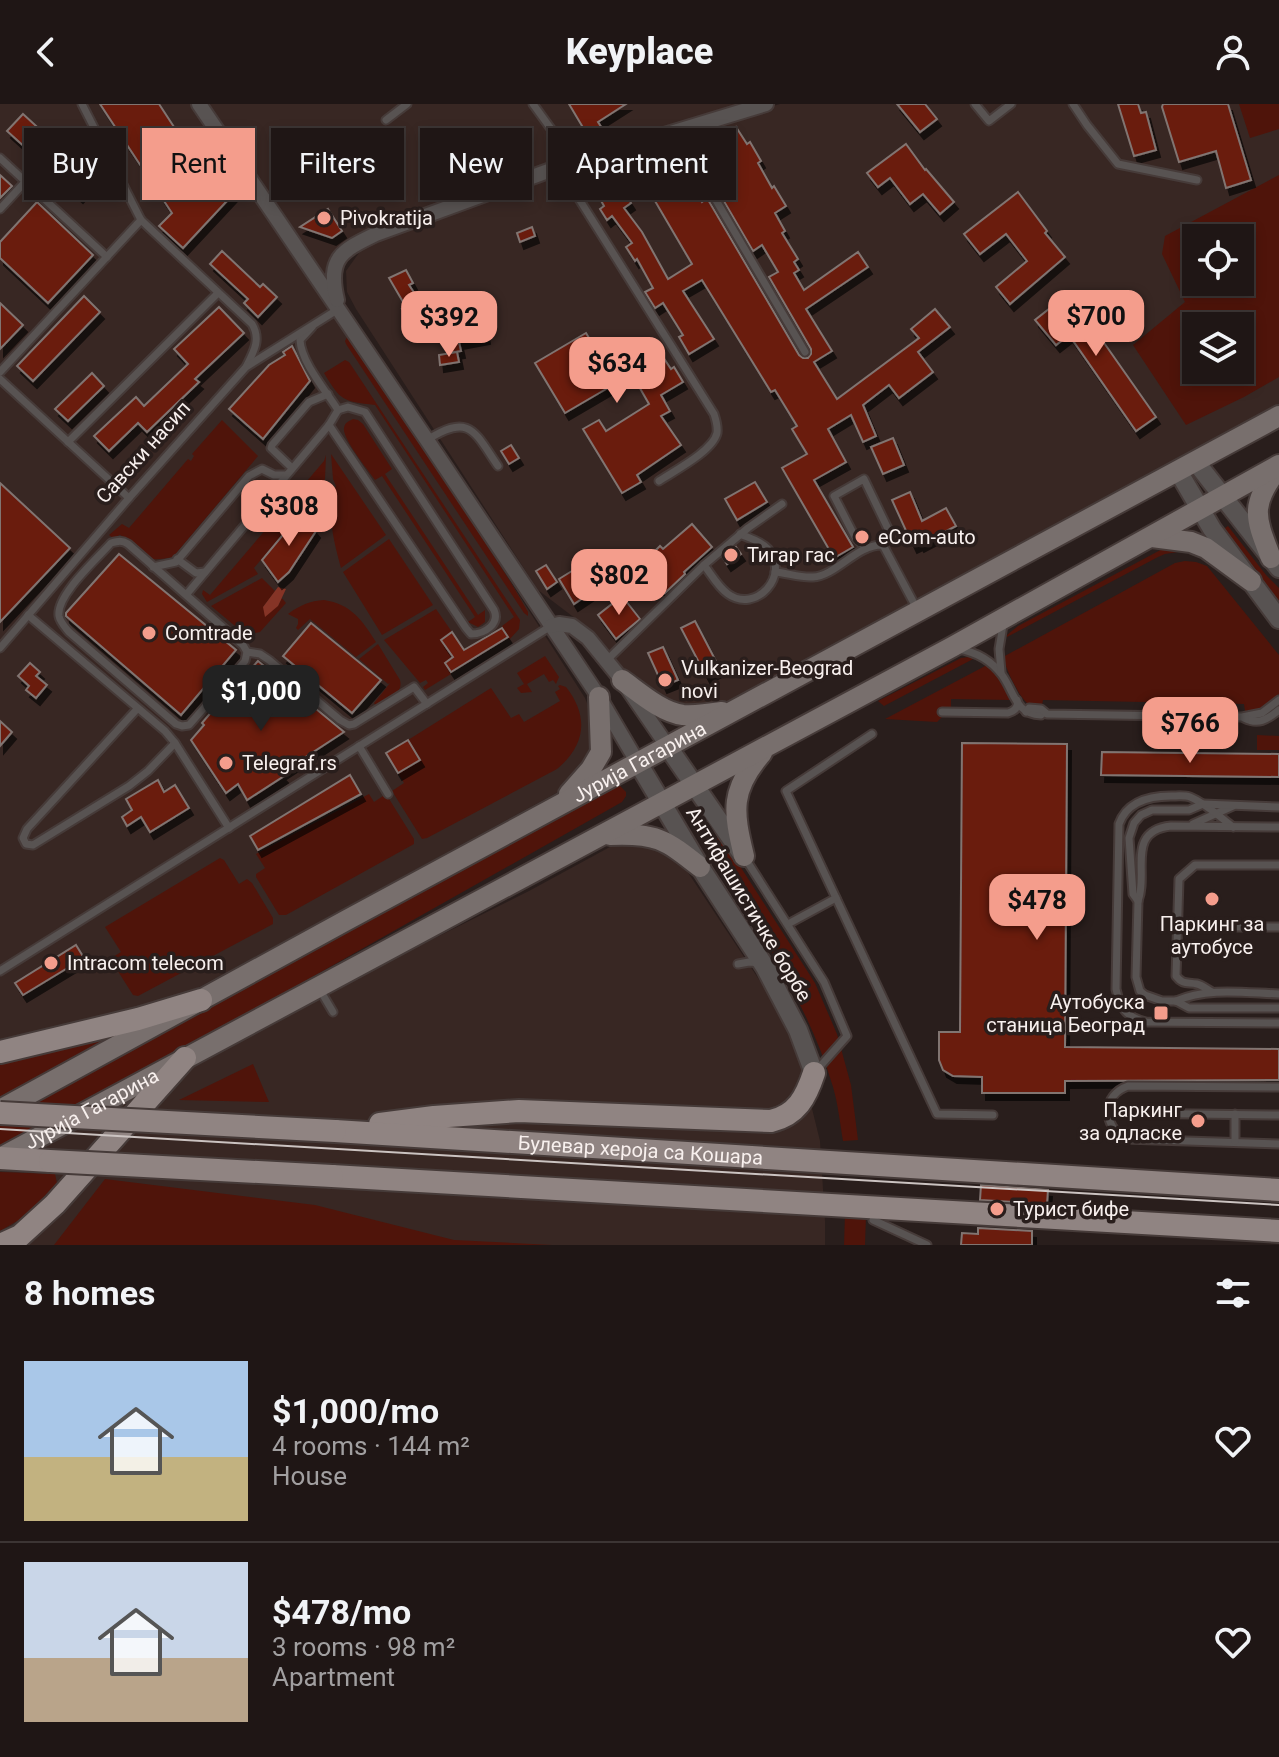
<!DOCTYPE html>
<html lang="en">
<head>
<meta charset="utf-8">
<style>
  :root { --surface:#1f1615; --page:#271f1e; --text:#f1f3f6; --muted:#a19fa0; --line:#3c3534; --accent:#f49d8c }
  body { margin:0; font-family:Roboto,sans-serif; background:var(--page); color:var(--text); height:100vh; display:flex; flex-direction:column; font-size:30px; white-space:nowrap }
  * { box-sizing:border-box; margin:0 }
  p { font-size:26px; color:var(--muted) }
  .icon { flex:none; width:44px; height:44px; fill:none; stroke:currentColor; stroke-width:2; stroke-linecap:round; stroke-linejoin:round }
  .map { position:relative; height:1141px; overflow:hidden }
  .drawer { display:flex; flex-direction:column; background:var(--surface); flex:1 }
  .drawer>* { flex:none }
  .top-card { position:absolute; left:24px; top:24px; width:800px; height:72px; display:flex; gap:16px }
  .buttons { position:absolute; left:1182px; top:120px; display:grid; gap:16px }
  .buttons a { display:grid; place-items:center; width:72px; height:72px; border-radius:0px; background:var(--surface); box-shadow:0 4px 12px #0003,0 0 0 2px var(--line); font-size:40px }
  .price { position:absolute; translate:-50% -68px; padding:0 18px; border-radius:16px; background:var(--accent); color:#111; font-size:26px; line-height:52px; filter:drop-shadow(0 2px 4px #0008) }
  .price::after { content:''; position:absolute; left:50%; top:48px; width:24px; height:18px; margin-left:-12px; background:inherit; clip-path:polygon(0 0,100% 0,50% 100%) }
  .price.on { background:#222; color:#fff }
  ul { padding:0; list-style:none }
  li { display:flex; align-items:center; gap:24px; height:200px; padding:0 24px }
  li+li { border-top:2px solid var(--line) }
  li span { display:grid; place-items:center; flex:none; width:224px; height:160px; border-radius:0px; color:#555 }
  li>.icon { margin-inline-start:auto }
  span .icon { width:96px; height:96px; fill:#fffc; stroke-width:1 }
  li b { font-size:34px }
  h2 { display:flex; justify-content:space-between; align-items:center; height:96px; padding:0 24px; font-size:34px }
  .pill { padding:0 28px; border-radius:0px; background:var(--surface); box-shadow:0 4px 12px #0003,0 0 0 2px var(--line); font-size:28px; line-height:72px }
  .pill.on { background:var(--accent); color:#111 }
  header { display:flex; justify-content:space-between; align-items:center; height:104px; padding:0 24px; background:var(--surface); font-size:36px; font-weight:800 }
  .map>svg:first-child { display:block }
</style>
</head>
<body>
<header><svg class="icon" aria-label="back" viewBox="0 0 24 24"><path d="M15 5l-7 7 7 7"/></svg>Keyplace<svg class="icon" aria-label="person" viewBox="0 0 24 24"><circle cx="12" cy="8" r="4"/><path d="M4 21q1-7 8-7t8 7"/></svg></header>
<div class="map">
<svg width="1279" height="1141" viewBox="0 0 1279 1141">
  <defs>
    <filter id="shadow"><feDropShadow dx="4" dy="7" stdDeviation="0" flood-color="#0009"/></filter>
  </defs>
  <rect width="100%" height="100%" fill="#291e1c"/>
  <g fill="#382723" fill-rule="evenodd">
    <path d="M0 0H754L346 139 334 203 585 594 593 614 596 633 587 661 562 686 194 886 0 943Z"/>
    <path d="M780 0H1279V305L748 596 679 606 625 573 580 518 538 486 356 205 347 188 346 167 361 146 377 134 560 67ZM1196 134H1240V178H1196ZM1196 222H1240V266H1196Z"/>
    <path d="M632 737 677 752 768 889 784 921 800 956 820 1037 825 1117V1141H0V1064L251 926 529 787 619 738Z"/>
  </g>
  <g fill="#4f140a" fill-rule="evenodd">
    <path d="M1239 0H1279V25L1250 34Z"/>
    <path d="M1279 71V273L1244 293 1186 321 1133 241 1185 198 1162 150 1165 132ZM1196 134H1240V178H1196ZM1196 222H1240V266H1196Z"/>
    <path d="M348 231 351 232 510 477 528 508V512L524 509 346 240 345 237Z"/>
    <path d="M345 256 349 258 520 516 519 525 509 536 502 522 514 513 375 301C342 297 341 297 324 269Z"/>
    <path d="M353 315 358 316 363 320 392 365 385 370 478 511 485 506V518L478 523 468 518 475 513 382 372 375 376C368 366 342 334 344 324 345 318 348 318 353 315Z"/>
    <path d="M222 316 258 352 173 453C167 454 158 456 153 455 140 450 133 436 120 431L113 434 109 431 122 420 129 424 188 355 191 357 194 352 192 350Z"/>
    <path d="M331 350 386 431 341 464C335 442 324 402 336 382L333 375Z"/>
    <path d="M326 351 325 375 322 381 326 390 323 423 321 424 312 420 301 408 254 464 258 470 207 498 202 490 203 486 210 491 324 357Z"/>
    <path d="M1228 422 1266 471 1279 484V501L1222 426Z"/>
    <path d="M389 435 433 501 382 531 343 468Z"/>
    <path d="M1168 442 1184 447 1165 450 1158 453 1007 533V531L1018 522Z"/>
    <path d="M1185 457 1196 458 1207 462 1279 551V590C1268 599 1260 608 1245 607L1244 600 1043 596 1042 601C1039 601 1032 601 1029 600 1020 596 1005 563 1003 553L1175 459Z"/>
    <path d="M262 474 275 487 263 503 278 502 282 494 286 499 260 528 246 531 211 502Z"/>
    <path d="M324 496C351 500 362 516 376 538L356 553 310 515 298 526 296 524 298 520V515L288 510C300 501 310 497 324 496Z"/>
    <path d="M436 505 452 528 441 536 453 553 445 559 451 570 425 586 423 583 428 579 426 576 420 579 384 536Z"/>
    <path d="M378 540 400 576C404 590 387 595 376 602L374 599 390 579 388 580 359 555Z"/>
    <path d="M545 552 559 573 556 580 553 576 549 578 544 570 527 580 532 588 521 589 517 584 524 580 517 569Z"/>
    <path d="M969 553 975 554 884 602 878 597 961 554Z"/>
    <path d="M987 561 993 565 1011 596 951 595V603H941L942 613 937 618 885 615Z"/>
    <path d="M560 581 566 583C589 612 586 641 557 665L427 734 422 735 392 687 404 679 398 669 420 656 408 636 491 584 511 614 519 610 524 618 560 597 555 588 560 585 558 582Z"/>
    <path d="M1257 631 1279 632V646H1257Z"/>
    <path d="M620 682 626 688V692L622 698 275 894 0 1042V1016L613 683Z"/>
    <path d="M369 690 374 698 386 690 414 735V740L286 811H279L256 773V770L265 764 256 750Z"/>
    <path d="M711 720 722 734 815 879 837 930 851 981 858 1036 843 1037C840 1019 838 1000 833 983 806 891 746 808 696 728Z"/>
    <path d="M220 754 224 756 239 780 247 775 252 779 273 814V820L138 892 133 891 114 861 113 853 121 848 105 823Z"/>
    <path d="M137 922 0 997V956Z"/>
    <path d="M253 960 269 998 179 996Z"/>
    <path d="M0 1068 55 1070 57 1079 24 1113 0 1127Z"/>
    <path d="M105 1075 315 1101 454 1136 552 1141H54Z"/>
    <path d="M845 1109 866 1111 865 1141H844Z"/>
  </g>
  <path fill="#853426" d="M278 483 286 485 278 502 265 513 263 503Z"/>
  <g fill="#6b1b0f" stroke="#817471" stroke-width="2" fill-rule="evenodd" filter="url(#shadow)">
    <path d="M100 0H159L206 72 216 62 239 84 183 144 159 122 172 109Z"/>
    <path d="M569 0H626L598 18 605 29 591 37Z"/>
    <path d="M897 0H925L937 15 920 28Z"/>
    <path d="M1118 0H1138L1141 9 1146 8 1156 46 1134 52Z"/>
    <path d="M1163 0H1228L1251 76 1226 84 1216 47 1179 58 1162 3Z"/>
    <path d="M23 10 94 75 79 92 7 27Z"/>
    <path d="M736 23 747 40 750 38 761 57 758 59 772 84 774 82 786 102 775 109 785 127 782 129 798 155 794 158 799 166 794 169 804 186 858 148 868 163 806 205 832 247 814 258 837 295 919 234 911 225 935 205 950 223 918 248 933 268 899 294 889 281 863 301 876 332 863 338 851 311 828 325 846 358 814 376 853 443 834 454 782 364 807 350 792 325 797 322 775 286 771 288 702 176 683 187 714 235 689 250 679 233 683 231 663 199 655 204 645 188 653 184 637 155 635 157 626 143 632 139 612 112 607 116 600 105 604 102 593 82 658 43 671 62 678 57 687 71 685 72 702 98 707 94 799 251 803 254H808L811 250V245L769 173 778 168 762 141 753 147 718 87 721 86 697 48ZM642 72 657 96 655 97 692 160 668 175 642 128 624 104 631 99 622 85Z"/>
    <path d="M906 40 925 66 926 65 954 98 940 110 923 90 910 100 890 74 878 83 867 69Z"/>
    <path d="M0 71 12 82 0 94Z"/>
    <path d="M1018 88 1047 127 1045 129 1065 153 1010 200 996 183 1027 157 1006 130 980 150 964 130Z"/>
    <path d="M37 98 93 151 48 199 0 154V138Z"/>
    <path d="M328 105 342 127 332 134 300 123Z"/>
    <path d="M532 123 535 132 520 138 517 129Z"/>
    <path d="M222 147 260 183 263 180 277 193 258 213 244 199 248 195 210 160Z"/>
    <path d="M406 166 413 179 409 181 426 207 411 218 402 205 406 203 389 174Z"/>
    <path d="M1068 190 1088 216 1156 313 1136 327 1069 231 1056 241 1035 216Z"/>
    <path d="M84 192 100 208 33 277 17 262Z"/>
    <path d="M0 199 23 221 0 245Z"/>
    <path d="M219 203 244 229 195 275 199 278 147 328 138 319 109 347 94 332 136 293 144 302 188 260 174 245Z"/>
    <path d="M454 206 455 221 483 216 486 233 459 238 461 247 449 249 446 228 438 229 437 207Z"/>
    <path d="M586 229 609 267 653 238 671 265 674 263 683 278 661 291 670 307 661 312 681 341 637 371 641 378 622 389 583 325 599 316 606 327 649 300 633 272 630 271 565 309 535 259Z"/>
    <path d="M292 242 310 277 263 335 229 305 269 261 285 251 283 248Z"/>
    <path d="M457 248 459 258 440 261 439 251Z"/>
    <path d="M92 269 104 282 68 317 55 305Z"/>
    <path d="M893 334 904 361 883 370 871 343Z"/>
    <path d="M511 341 519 354 509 360 501 347Z"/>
    <path d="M755 378 767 398 737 416 725 395Z"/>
    <path d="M0 379 70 444 0 518Z"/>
    <path d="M910 388 922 417 946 404 956 422 920 441 919 439 913 442 892 396Z"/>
    <path d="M301 409 316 427 289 468 278 478 262 456Z"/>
    <path d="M692 420 712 443 684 468 685 470 665 489 652 475 656 471 644 458 660 442 663 445Z"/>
    <path d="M736 443 741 450 727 460 723 454Z"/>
    <path d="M119 450 236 546 181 611 66 512V509Z"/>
    <path d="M546 461 557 478 547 485 536 467Z"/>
    <path d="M580 462 595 486 574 500 559 475Z"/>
    <path d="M622 492 640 515 616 535 598 511Z"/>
    <path d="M695 517 720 565 706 572 681 524Z"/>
    <path d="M311 519 381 576 352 609 283 552Z"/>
    <path d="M502 524 508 533 451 568 445 559 453 553 441 536 452 528 464 546Z"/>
    <path d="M663 543 678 576 663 582 648 549Z"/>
    <path d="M258 557 344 628 281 669 284 672 247 696 238 680 226 689 191 636 204 621 202 619 224 593 225 594Z"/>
    <path d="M30 559 40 568 36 572 47 581 36 594 26 586 29 582 18 572Z"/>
    <path d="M0 617 12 628 0 642Z"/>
    <path d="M408 636 420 656 398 669 386 649Z"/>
    <path d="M962 639 1067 640 1065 943 1279 945V976L1065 977V989H982V973L953 972 943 966 939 956V928H960Z"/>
    <path d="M1102 648 1279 650V673L1101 671Z"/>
    <path d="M350 671 361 690 258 746 250 732Z"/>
    <path d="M158 676 164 688 175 681 189 704 150 728 141 713 127 722 122 713 132 706 126 695Z"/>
    <path d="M76 841 84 854 23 891 15 879Z"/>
    <path d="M981 1081 1048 1086 1047 1100 980 1096Z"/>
    <path d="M978 1124 1032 1127V1141H961L962 1129 978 1130Z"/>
  </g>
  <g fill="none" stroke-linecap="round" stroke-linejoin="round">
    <g stroke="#463b39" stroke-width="11">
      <g id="service">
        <path d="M533 0 575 58"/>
        <path d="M975 0 989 17 1011 0"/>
        <path d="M1073 0 1087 21 1118 60 1197 76"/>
        <path d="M386 16 407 0"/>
        <path d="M676 28 805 248"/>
        <path d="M0 54 107 153"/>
        <path d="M559 63 714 310C716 316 718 322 717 329 713 347 674 367 659 377"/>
        <path d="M0 105 26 77"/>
        <path d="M141 116 252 220C261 235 254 247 247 261"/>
        <path d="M0 268 141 116 82 0"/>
        <path d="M0 275 129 394"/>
        <path d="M329 321 466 524 471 530C485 530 500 520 494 506L365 308 348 303 338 306"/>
        <path d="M427 336C470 309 474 327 498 362"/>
        <path d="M68 338 218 189"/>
        <path d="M292 364 271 344 272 341 309 298 328 290"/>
        <path d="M866 444 855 433 834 392 864 375 890 429 883 441"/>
        <path d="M177 455 196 469 205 468"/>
        <path d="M704 461C711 470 718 483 728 490 756 510 791 471 768 445 761 437 749 434 740 430"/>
        <path d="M153 463 176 458 249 372 262 365 274 371H286"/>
        <path d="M775 468C787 469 801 474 813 473 836 472 857 440 883 441L917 505"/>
        <path d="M186 491 128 440C122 436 118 437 111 439 97 455 56 491 59 512 60 518 65 523 69 528L176 620 182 622 189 621 245 557 247 548 243 541 186 491 329 321 338 306C326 287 301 258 300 236L312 223"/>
        <path d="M28 511 165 627 175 639 148 667 129 682 33 741 26 740 23 734 27 725 138 604"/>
        <path d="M0 544 129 394 246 263 337 206"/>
        <path d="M958 545C976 548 991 556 1002 571 1015 589 1015 610 1041 611L1044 608"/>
        <path d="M247 548 260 550 269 556 340 616 349 621 354 620 414 583 427 600"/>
        <path d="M606 557 704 461 748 424 782 400"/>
        <path d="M1001 568 999 545 1003 521"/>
        <path d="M942 608 1008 609C1015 607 1019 603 1017 596"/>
        <path d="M1026 608 1029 604 1041 605 1047 610 1242 613 1262 609 1279 596"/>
        <path d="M1244 614C1258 621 1267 616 1279 606"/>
        <path d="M872 630 786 687 937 1010 993 1011"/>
        <path d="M175 639 229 724"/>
        <path d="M359 642 388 690"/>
        <path d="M1193 720 1233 702"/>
        <path d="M1233 723C1220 713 1205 699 1190 693 1185 691 1177 692 1171 692 1149 692 1127 698 1119 720L1116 885C1120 904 1126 913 1146 918L1279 919"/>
        <path d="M1279 723 1171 722C1125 727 1149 769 1138 797L1136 873 1140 887 1145 891 1162 897H1176L1189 904H1279"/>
        <path d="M745 754 824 878 847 932 816 967"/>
        <path d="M1138 797 1133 790 1129 734 1134 719 1141 711 1152 706H1189L1203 700 1279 703"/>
        <path d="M788 820 836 794"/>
        <path d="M1178 823H1279"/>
        <path d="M738 860 749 858 760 859"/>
        <path d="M0 867 551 522"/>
        <path d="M320 886 333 908"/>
        <path d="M1212 888C1208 886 1202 881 1197 880 1187 878 1183 881 1176 872L1179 775 1195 761H1279"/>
        <path d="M1176 897C1207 883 1246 889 1279 890"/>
        <path d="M1279 983 1128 982C1102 991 1102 1021 1125 1035L1279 1040"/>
        <path d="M1114 1009 1279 1011"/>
        <path d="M1235 1037V1010"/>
        <path d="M873 1116 927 1141"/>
      </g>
    </g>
    <g stroke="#463b39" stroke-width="18">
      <g id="minor">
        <path d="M199 0 427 336 599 593 638 659"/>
        <path d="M337 196C327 154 341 147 376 130L559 63 766 0"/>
        <path d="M551 522 559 520 572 522 588 534 622 576 668 643"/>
      </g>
    </g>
    <g stroke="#463b39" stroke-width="22">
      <g id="tertiary">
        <path d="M1195 357 1279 464"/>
        <path d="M1178 367 1212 425 1279 515"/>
        <path d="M668 643 742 750"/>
        <path d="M638 659 700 763 765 863 798 926 814 969"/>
      </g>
    </g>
    <g stroke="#463b39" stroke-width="24">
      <g id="secondary">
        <path d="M1152 433 1191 438 1206 444 1251 477"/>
        <path d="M1271 454C1256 415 1249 402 1277 366"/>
        <path d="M622 576C639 588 661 608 683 611 696 612 709 610 722 608"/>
        <path d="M569 690 591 665 601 648 599 593"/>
        <path d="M610 731C656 729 665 735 700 763"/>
        <path d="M744 752C733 707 730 686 762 649"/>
        <path id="s1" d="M0 1006 345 817 1279 312"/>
        <path id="s2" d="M0 1054 952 543 1279 361"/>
      </g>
    </g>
    <g stroke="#463b39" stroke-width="26">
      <g id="primary">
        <path d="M0 948 138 915 201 896"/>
        <path d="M380 1020 434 1013 519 1007 771 1017C797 1011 806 993 814 969"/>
        <path id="s3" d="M335 1027 1279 1086"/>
        <path d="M0 1054 50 1057"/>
        <path d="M332 1072 1279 1127"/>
        <path d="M0 1141 20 1132 55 1100 185 954"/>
      </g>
    </g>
    <use href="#service" stroke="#585352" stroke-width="7"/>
    <use href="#minor" stroke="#585352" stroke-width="14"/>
    <use href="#tertiary" stroke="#585352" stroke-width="18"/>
    <use href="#secondary" stroke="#786f6d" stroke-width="20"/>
    <use href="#primary" stroke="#908482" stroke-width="22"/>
    <path stroke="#cbc3c1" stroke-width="2" d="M0 1025 1279 1101"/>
    <g stroke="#463b39" stroke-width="26" stroke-linecap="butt">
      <g id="primary-bridge">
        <path d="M0 1009 335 1027"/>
        <path d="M50 1057 332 1072"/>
      </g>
    </g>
    <use href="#primary-bridge" stroke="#908482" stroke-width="22"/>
  </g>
  <g fill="#f49d8c" stroke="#291e1c" stroke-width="3">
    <circle cx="324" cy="114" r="8"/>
    <circle cx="862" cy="433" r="8"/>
    <circle cx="731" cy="451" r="8"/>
    <circle cx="149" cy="529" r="8"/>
    <circle cx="665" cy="576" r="8"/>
    <circle cx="226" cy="659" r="8"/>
    <circle cx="1212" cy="795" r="8"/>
    <circle cx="51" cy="859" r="8"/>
    <rect x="1153" y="901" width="16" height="16" rx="4"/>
    <circle cx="1198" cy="1017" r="8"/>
    <circle cx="997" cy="1105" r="8"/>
  </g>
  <g text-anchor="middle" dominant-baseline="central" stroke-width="7" stroke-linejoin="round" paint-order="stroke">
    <g font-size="20" fill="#f8f0ee" stroke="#291e1c" text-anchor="start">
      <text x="340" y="114">Pivokratija</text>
      <text x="878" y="433">eCom-auto</text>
      <text x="747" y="451">Тигар гас</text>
      <text x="165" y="529">Comtrade</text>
      <text x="681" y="564">Vulkanizer-Beograd<tspan x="681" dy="23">novi</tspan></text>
      <text x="242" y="659">Telegraf.rs</text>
      <text x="1212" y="820" text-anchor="middle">Паркинг за<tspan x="1212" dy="23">аутобусе</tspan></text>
      <text x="67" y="859">Intracom telecom</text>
      <text x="1145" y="898" text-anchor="end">Аутобуска<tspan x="1145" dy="23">станица Београд</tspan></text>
      <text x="1182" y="1006" text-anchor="end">Паркинг<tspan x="1182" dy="23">за одласке</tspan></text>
      <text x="1013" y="1105">Турист бифе</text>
    </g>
    <g font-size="20" fill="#f8f0ee" stroke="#291e1c">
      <text transform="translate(143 348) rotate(-48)">Савски насип</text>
      <text stroke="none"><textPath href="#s1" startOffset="728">Јурија Гагарина</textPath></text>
      <text transform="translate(749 800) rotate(59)">Антифашистичке борбе</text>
      <text stroke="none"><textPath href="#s2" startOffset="104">Јурија Гагарина</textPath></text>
      <text stroke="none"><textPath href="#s3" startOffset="306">Булевар хероја са Кошара</textPath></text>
    </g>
  </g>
</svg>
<div class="buttons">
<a><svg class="icon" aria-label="locate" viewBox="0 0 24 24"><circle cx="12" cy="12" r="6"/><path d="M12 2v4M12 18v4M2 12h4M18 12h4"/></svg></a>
<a><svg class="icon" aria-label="layers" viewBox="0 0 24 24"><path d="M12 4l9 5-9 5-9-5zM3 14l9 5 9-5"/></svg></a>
</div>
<b class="price" style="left:1096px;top:254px">$700</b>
<b class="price" style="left:449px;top:255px">$392</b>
<b class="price" style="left:617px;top:301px">$634</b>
<b class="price" style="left:289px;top:444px">$308</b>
<b class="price" style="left:619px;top:513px">$802</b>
<b class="price on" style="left:261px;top:629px">$1,000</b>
<b class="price" style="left:1190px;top:661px">$766</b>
<b class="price" style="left:1037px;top:838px">$478</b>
<div class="top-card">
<a class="pill">Buy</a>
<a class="pill on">Rent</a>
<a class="pill">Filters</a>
<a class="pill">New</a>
<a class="pill">Apartment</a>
</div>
</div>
<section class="drawer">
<h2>8 homes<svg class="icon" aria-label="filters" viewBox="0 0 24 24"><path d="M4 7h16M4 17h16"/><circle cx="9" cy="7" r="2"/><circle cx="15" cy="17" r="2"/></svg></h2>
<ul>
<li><span style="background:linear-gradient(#a9c7e8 60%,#c2b280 0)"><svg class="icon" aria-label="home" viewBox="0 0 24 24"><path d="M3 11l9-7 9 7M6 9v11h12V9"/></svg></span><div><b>$1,000/mo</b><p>4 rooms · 144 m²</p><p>House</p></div><svg class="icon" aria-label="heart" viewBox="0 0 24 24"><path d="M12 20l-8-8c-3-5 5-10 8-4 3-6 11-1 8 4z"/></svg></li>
<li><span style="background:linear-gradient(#c9d6e8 60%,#b9a48a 0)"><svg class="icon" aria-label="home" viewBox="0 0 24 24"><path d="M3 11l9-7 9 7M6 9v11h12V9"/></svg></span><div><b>$478/mo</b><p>3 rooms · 98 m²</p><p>Apartment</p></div><svg class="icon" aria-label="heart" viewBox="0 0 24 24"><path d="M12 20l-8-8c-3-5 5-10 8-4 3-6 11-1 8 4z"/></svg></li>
</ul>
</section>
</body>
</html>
